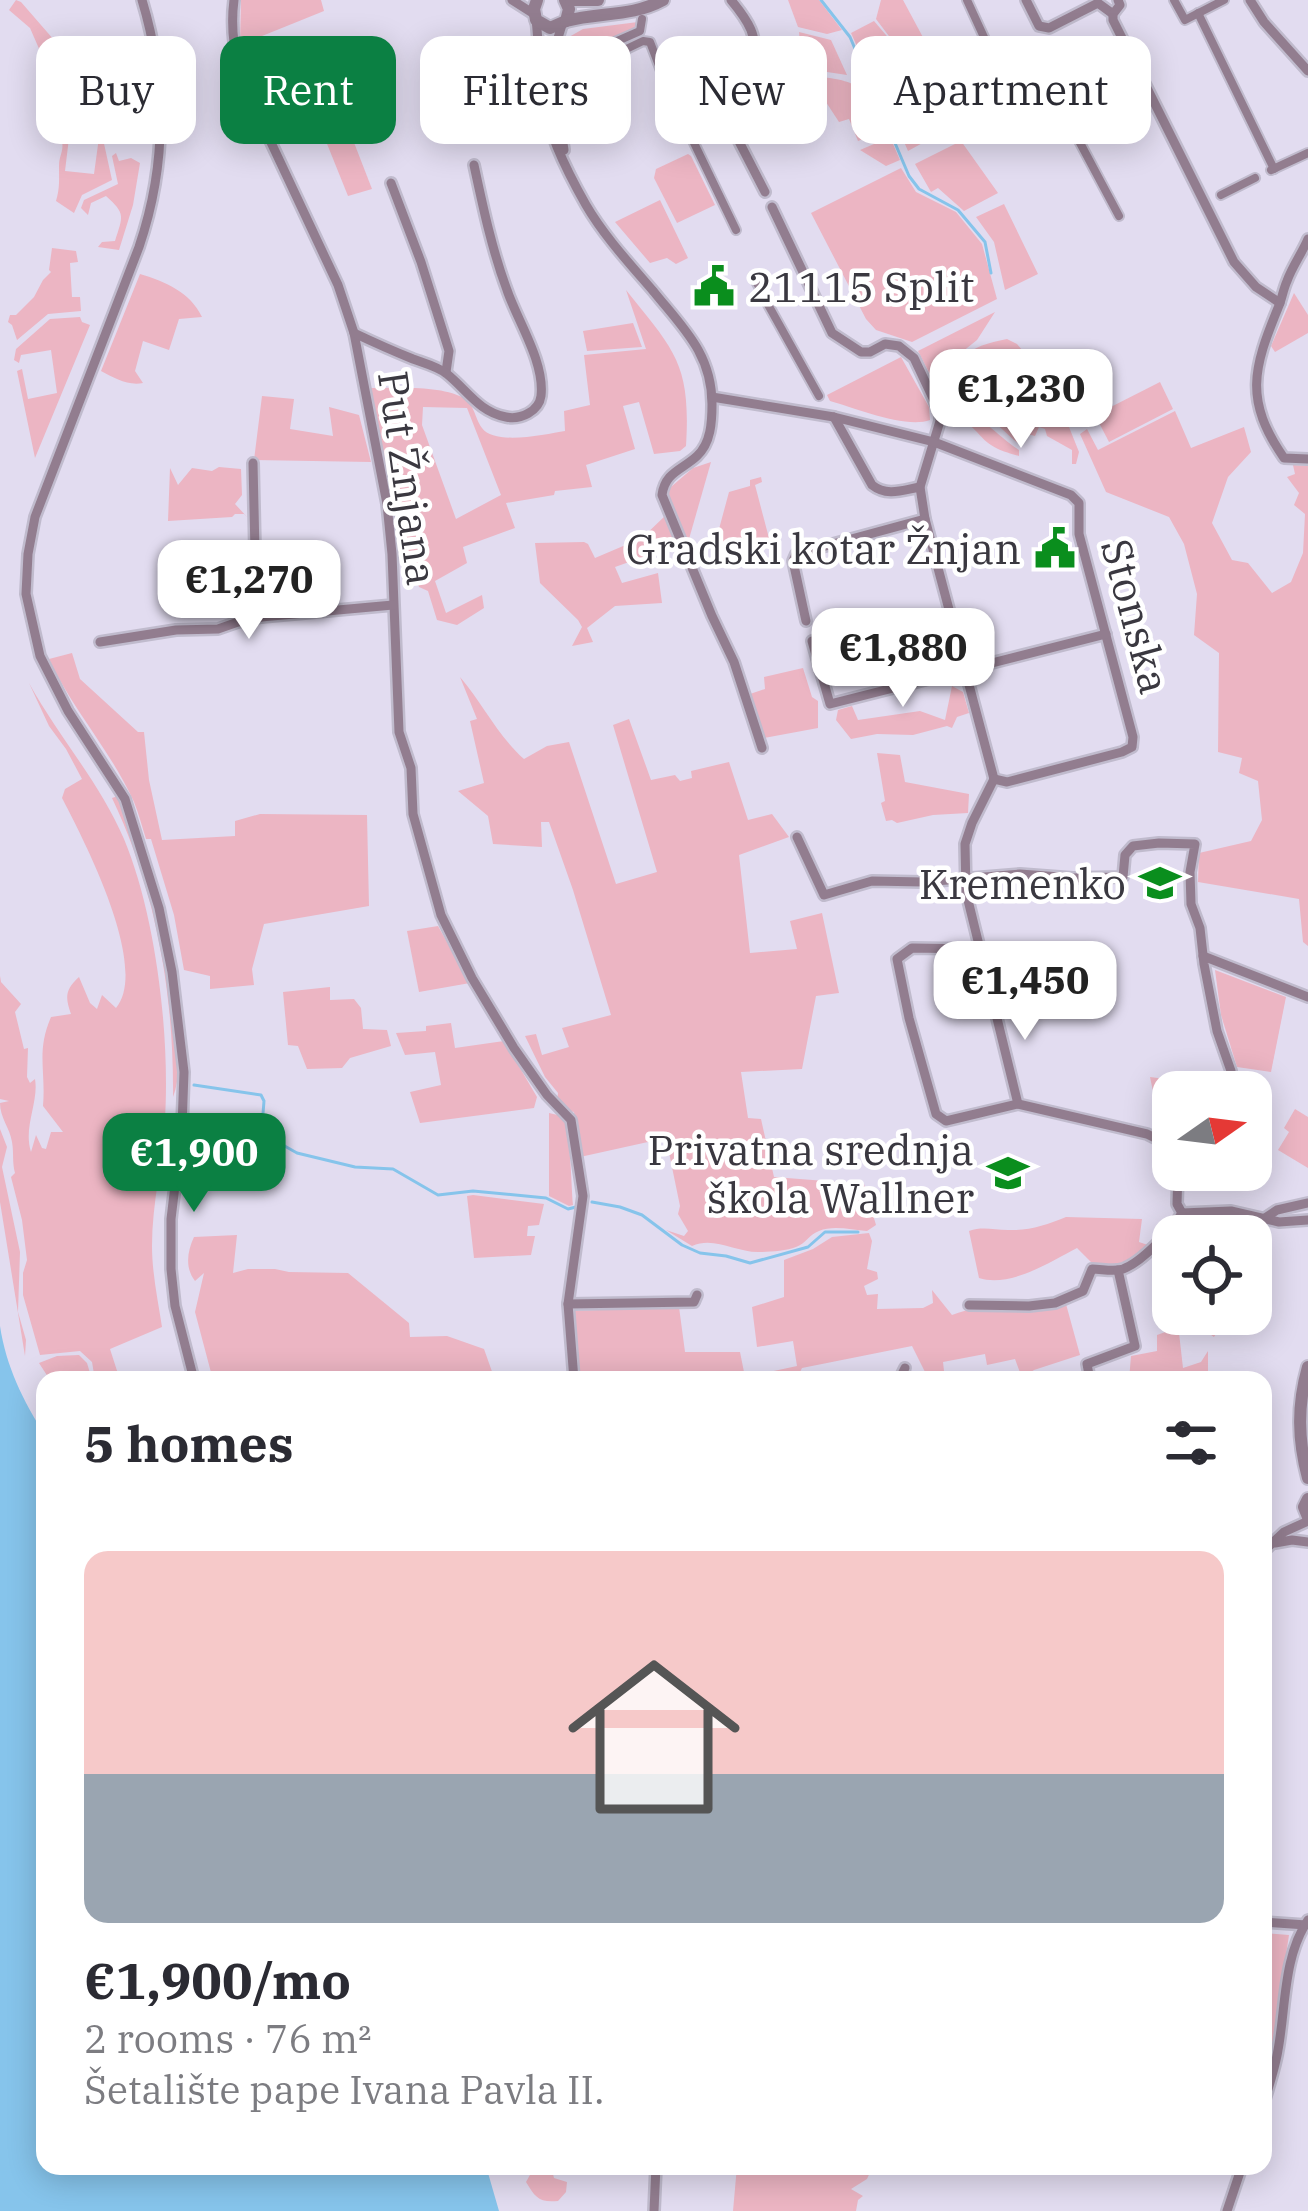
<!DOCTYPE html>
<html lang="en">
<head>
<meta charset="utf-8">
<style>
  :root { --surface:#fff; --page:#f2f2f3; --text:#2b2b33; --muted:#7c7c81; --accent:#0b8043 }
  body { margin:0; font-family:"IBM Plex Serif",serif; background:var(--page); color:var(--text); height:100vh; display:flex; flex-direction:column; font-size:45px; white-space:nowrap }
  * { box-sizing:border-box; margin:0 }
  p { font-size:39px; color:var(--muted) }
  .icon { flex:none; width:66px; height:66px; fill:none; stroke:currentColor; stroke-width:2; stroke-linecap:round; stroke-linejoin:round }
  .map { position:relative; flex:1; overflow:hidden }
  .panel { position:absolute; left:36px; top:1371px; width:1236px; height:804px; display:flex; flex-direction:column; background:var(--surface); border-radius:24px; box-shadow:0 6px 30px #0003 }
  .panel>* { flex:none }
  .hud { position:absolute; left:36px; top:36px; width:1236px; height:108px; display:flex; gap:24px }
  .needle { width:78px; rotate:76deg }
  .controls { position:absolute; left:1152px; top:1071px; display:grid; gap:24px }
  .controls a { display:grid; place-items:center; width:120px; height:120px; border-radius:24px; background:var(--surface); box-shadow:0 6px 30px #0003; font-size:60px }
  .price { position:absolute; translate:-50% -102px; padding:0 27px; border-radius:24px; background:#fff; color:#222; font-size:39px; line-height:78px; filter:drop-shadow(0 3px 6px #0008) }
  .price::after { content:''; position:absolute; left:50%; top:72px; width:36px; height:27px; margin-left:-18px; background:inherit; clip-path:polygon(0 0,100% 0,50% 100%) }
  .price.selected { background:var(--accent); color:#fff }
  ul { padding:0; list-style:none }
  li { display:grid; align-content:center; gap:24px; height:636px; padding:0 48px }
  li span { display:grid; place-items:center; height:372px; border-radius:24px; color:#555 }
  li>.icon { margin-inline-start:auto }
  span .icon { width:216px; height:216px; fill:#fffc; stroke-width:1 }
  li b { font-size:51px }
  h2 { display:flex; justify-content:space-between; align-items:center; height:144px; padding:0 48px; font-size:51px }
  .pill { padding:0 42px; border-radius:24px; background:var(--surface); box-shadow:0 6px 30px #0003; font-size:42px; line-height:108px }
  .pill.selected { background:var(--accent); color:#fff }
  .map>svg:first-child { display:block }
</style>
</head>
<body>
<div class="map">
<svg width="1308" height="2211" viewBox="0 0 1308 2211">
  <rect width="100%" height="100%" fill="#e2dcf0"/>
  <g fill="#ecb5c3" fill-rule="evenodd">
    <path d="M16 0 21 2 87 78 51 93V86L43 70 47 67 30 28 9 10Z"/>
    <path d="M241 0H321L324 11 240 45Z"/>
    <path d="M788 0H819L842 30 827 34 798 27Z"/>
    <path d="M881 0H903L948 84 946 90 964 127 949 134 946 130 908 151 881 89 877 91 851 33 874 21 904 56 876 19Z"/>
    <path d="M638 22 637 29 579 54 575 65 578 73 574 76 592 113 572 123 565 53 569 37 583 29Z"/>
    <path d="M799 32 831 40 847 75 807 69 801 56Z"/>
    <path d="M522 44 524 86 517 88 514 51 503 52 502 60 471 69 469 57 446 63 444 56Z"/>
    <path d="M809 76C865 80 866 88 886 138L890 137 900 160 886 166 860 150 874 144 871 136 858 141 849 119 839 122Z"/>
    <path d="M94 98 112 180 82 195 74 213 56 201C60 188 59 179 59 166 59 155 64 152 62 141L69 138 65 171 94 174 100 130 72 126 67 132 71 109Z"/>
    <path d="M341 109 372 189 348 196 317 119Z"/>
    <path d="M961 141 998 193 964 211 938 188 931 192 915 164Z"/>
    <path d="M116 153 119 161 131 158 140 163 133 205 119 250 98 247 102 242 115 241C123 216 126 214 106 196L91 203 88 215 81 208 84 200 118 184 112 156Z"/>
    <path d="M688 154 691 156 715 205 677 223 654 178 656 169Z"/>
    <path d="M901 168 916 192 956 212 982 244 997 299 912 342 876 330 866 319 811 213Z"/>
    <path d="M660 200 688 258 676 264 667 258 650 263 615 222Z"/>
    <path d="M1004 204 1038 274 1005 290 994 242 976 217Z"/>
    <path d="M52 248 76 251 78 262 70 263 72 297H80L81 311 48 314 17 340 12 325 8 322 10 315H16L34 297 43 280 51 272 49 270Z"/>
    <path d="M140 274C166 282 190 292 202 317L179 319 169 350 143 341 135 371 143 383C128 386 114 378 101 371Z"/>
    <path d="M626 290C675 351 691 364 686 446L680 451 654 454 639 402 623 406 635 449 586 465 592 487 555 491 554 495 506 503 515 528 463 547 467 563 435 581 446 613 482 595 484 608 457 625 437 620 428 591 419 587C397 521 381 456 367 388 392 388 439 385 462 397 475 404 474 417 482 428 495 446 546 434 565 431L564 411 590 405 584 355 646 349ZM423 407 467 408 501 495 456 519 422 425Z"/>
    <path d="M1294 293 1308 315V333L1275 352 1271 346Z"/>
    <path d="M995 312 977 340 952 360 944 374 946 396 944 402 918 351Z"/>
    <path d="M80 317 82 322 90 325 35 458 17 371 22 369 28 399 57 393 51 350 21 355 19 363 14 360 16 349 50 319Z"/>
    <path d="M633 323 642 347 587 351 583 331Z"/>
    <path d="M1007 339 1017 344 1063 399 1078 423 1069 427 1079 452 1076 464H1072V450L1047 436 1045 429 1039 427 1035 436 1024 433 1019 444C1005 433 995 421 980 411 991 392 1004 402 1022 398L1013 391 988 394 972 408 952 403C950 358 966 347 1007 339Z"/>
    <path d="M901 357 929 407 930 420C906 429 855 408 830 401L827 395Z"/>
    <path d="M1160 382 1173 409 1109 442 1095 415Z"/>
    <path d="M262 396 294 399 290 429 333 436 329 407 359 415 371 462 254 460Z"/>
    <path d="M952 409C981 413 996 435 1019 450V456C1009 453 1000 451 991 445 974 434 974 418 950 426L948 412Z"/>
    <path d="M1175 411 1191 448 1244 427 1251 452 1228 477 1212 523 1232 560 1248 563 1272 593 1291 582 1303 553 1305 514 1294 505 1299 493 1287 477 1295 474 1293 465 1308 466V946L1303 942 1299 899 1198 882 1199 853 1251 841 1262 820 1258 781 1239 773 1242 758 1218 752 1219 653 1194 635 1197 594 1184 544 1169 517 1106 492 1080 434 1087 429 1098 450Z"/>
    <path d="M711 462 687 546 665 492 693 468Z"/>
    <path d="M219 467 241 469 242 495 235 504 248 518 244 514H235L232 517 168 521 170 468 178 485 192 468 212 471Z"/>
    <path d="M761 477 762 482 755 485 770 542 754 547 752 543 712 555 729 492 750 486V480Z"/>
    <path d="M665 516 677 545 615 567 622 583 658 573 662 603 615 606 587 628 593 642 572 646 582 627 578 620 540 583 535 543 584 542 588 544 595 558 642 538Z"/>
    <path d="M72 653 80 679 138 732H144L149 780 162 840 235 836V821L260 814 367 815 369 906 264 924 252 969 254 985 210 989V976L184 970 174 915 151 839H146C142 827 139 814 134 802 111 751 72 709 49 659Z"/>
    <path d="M803 668 812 697 818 701V728L764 738 750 694 765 689 764 677Z"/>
    <path d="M460 677C483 704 498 736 524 759L547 746 569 742 616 884 657 872 613 725 629 719 651 780 675 775 680 781 692 778 691 771 729 762 748 820 772 814 789 837 739 855 750 953 797 949 790 921 822 913 839 993 816 996 802 1069 741 1072 748 1118 761 1119 774 1177 864 1184 876 1225 867 1231C852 1230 833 1225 819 1231 810 1234 805 1244 796 1247 786 1251 769 1252 758 1252 735 1252 714 1236 692 1246L666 1230 684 1236 688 1231 678 1214 680 1206 666 1138 580 1157 574 1112 567 1110 557 1101 558 1093 545 1077 525 1036 536 1034 542 1055 569 1047 562 1028 611 1015 573 890 549 822H541L542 847 493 844 488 816 458 791 484 783 470 721 477 719Z"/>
    <path d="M29 683C58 736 100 783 124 839 156 916 170 1035 165 1118 163 1161 152 1203 152 1246 152 1273 158 1301 162 1327L110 1349 120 1380H95L92 1362 80 1351 40 1355 23 1295V1273L27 1260 22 1220 11 1177 15 1173C12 1162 14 1153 12 1142 10 1128 0 1118 0 1103L9 1101 0 1099V976L1 982 21 1004 15 1012 24 1049 28 1048 27 1077 30 1083 35 1079C39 1102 23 1127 31 1152L36 1135 42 1148 46 1149 51 1132H63L43 1106C46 1070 36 1052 51 1017L71 1014C65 997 65 990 79 977L90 1003 97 1009 102 995 116 1008C150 967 84 840 62 798L65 789 82 779 66 749 49 726Z"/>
    <path d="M952 686 963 692 969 713 957 717 952 728 947 726 913 735 877 734 851 739 836 720 838 710 852 706 858 720 920 711 945 720Z"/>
    <path d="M877 753 900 755 905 782 969 794 968 813 933 815 897 823 892 820 886 821 881 803 885 801Z"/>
    <path d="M118 796C146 866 162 940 172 1014 176 1043 183 1071 173 1097 174 994 156 890 112 798Z"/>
    <path d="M438 926 470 983 419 992 407 931Z"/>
    <path d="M1215 970 1286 997 1271 1072 1237 1067 1221 1015Z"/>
    <path d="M330 987V1000L354 999 361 1008 363 1029 387 1030 391 1046 350 1058 342 1068 307 1069 298 1046 288 1045 283 992Z"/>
    <path d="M451 1023 455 1048 504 1041 537 1097 534 1108 420 1123 410 1092 441 1085 435 1052 405 1055 396 1033 426 1031V1026Z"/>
    <path d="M1150 1077 1221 1086 1224 1092H1173V1133L1160 1125Z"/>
    <path d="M1295 1109 1308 1117V1168L1278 1150 1289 1132 1284 1128Z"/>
    <path d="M549 1113 562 1116C571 1131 571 1183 573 1205L569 1206 549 1196Z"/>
    <path d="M0 1129 7 1147 2 1167 20 1252 18 1312 26 1340 25 1356 0 1202Z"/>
    <path d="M473 1195 544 1204 539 1225 528 1226 527 1236H535L531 1255 474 1258 467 1196Z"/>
    <path d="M1066 1217 1142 1219 1139 1242 1148 1245C1131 1262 1116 1268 1092 1263L1077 1248C1050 1262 1010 1288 979 1278L969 1231C983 1226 993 1230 1008 1230 1028 1231 1047 1225 1066 1217Z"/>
    <path d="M869 1233 872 1241 867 1269 877 1272 878 1279 864 1286 867 1295 878 1294 877 1309 923 1308 933 1303 932 1290 952 1315C986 1301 1028 1312 1066 1304L1080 1355 1034 1370 1022 1378 1015 1359 987 1365 985 1354 943 1362 945 1380H925L927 1376 912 1346 802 1368 796 1380H579L574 1311 679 1307 685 1352H740L745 1377 797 1366 793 1341 757 1347 752 1307 784 1297V1260L813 1249 832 1237Z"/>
    <path d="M237 1235 233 1273 248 1269H275L289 1272 348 1273 409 1323 410 1337 447 1336 484 1349 495 1380H213L195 1312 204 1273 195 1281C185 1268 187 1252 194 1237Z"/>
    <path d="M1251 1269H1256L1253 1318 1219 1319 1218 1330 1214 1337 1204 1330 1179 1333 1183 1368 1201 1362 1208 1351V1373L1227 1380H1129L1131 1356 1157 1351V1335L1171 1330 1169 1303 1173 1293V1314H1251Z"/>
    <path d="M79 1355 87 1363 92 1380H50L39 1363 57 1356Z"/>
    <path d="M1263 1933 1289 1935 1271 2053 1263 2077Z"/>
    <path d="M535 2166H551L554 2178 567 2182 566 2192 558 2201C539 2203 535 2197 526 2182Z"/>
    <path d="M737 2166 740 2169 741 2166H873L867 2179 851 2189 863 2196 858 2200 856 2211H733Z"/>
  </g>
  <path fill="#86c4eb" d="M0 1326C6 1366 23 1401 45 1435V2166H486L499 2211H0Z"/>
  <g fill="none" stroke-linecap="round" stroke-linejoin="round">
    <g stroke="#86c4eb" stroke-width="3">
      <path d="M821 0 850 37 909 176 919 189 958 210 985 242 991 273"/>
      <path d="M194 1085 261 1095 264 1101 262 1126 267 1136 297 1153 355 1167 393 1169 438 1195 473 1191 546 1198 568 1209 576 1207"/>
      <path d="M592 1202 620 1207 642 1215 682 1245 700 1253 726 1256 750 1263 808 1247 825 1232H858"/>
    </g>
    <g stroke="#c0bbcd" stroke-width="12">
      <g id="pedestrian">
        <path d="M967 0 1004 81 1054 94 1119 216"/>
        <path d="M1174 0 1185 20 1224 0"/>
        <path d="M1198 13 1274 169"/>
        <path d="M642 19 640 31 615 42 614 50 620 52 643 41 650 42 668 89 736 230"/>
        <path d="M1271 170 1308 153"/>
        <path d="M1221 195 1255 178"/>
        <path d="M753 276 762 292"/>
        <path d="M766 301 819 396"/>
      </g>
    </g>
    <g stroke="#c0bbcd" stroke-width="14">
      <g id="minor">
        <path d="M142 0C167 83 167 165 139 247L35 517 28 554 26 594 40 656 68 711 125 799 159 908 172 972 184 1072 182 1127 171 1219V1269L175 1306 194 1380"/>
        <path d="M234 0C230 31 235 56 244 85L338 285 354 333 387 504 392 554 399 732 411 768 413 814 441 915 472 978 514 1048 547 1095 571 1120 583 1196 568 1304 574 1380"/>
        <path d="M512 0 534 14"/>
        <path d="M731 0C746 18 762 39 751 64 746 74 740 81 737 91L740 100"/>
        <path d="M1026 0 1039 26 1049 28 1098 3 1113 14"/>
        <path d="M1118 0 1120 5 1113 14V20L1234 262 1256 287 1280 303"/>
        <path d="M1250 0 1264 22 1308 71"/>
        <path d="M536 20C539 41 538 63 540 84 545 127 565 168 586 205 604 236 630 264 654 292 683 328 712 354 712 404 712 422 711 443 697 456 682 470 665 472 662 495L712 616 734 662 762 748"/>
        <path d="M562 25C547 65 558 109 564 150"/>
        <path d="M746 72 712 89 765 192"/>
        <path d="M391 183 421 262 449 351 446 372"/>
        <path d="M772 207 832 333 861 352H870L885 344 899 346 914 358 940 413V421L920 487 925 519 994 779"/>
        <path d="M1308 239C1302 253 1292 267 1287 281 1283 290 1282 299 1278 308 1253 369 1244 400 1284 458L1308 459"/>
        <path d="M354 333C373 342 393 351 413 359 424 363 439 367 447 374 467 390 479 412 506 417 521 420 539 411 541 396 545 362 517 320 507 290 492 250 483 207 474 165"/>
        <path d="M712 397 834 417 934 442 1071 495 1079 503V534L1133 737 1132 747 1122 752 1007 782 994 779"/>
        <path d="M834 417 872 485C887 497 903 490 920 487"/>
        <path d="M253 463 255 552 261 617"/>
        <path d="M806 621 793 561 796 554 925 519"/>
        <path d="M812 641 830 704 1106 634"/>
        <path d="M100 642 176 630 218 629 238 622 261 617 393 605"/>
        <path d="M994 779 972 823 965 844 966 892 1018 1104"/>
        <path d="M797 837 824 895 872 881 923 882 1020 874 1073 878 1123 877 1125 855 1133 846 1159 843 1195 844 1190 872 1191 904 1200 928 1204 964 1217 1031 1231 1071 1232 1092"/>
        <path d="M978 949 912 948 897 959 909 1018 936 1114 946 1121 1018 1104 1147 1134 1173 1147"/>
        <path d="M1203 956 1308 997"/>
        <path d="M1178 1170 1177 1204 1182 1213"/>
        <path d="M1182 1213 1231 1211 1279 1222 1308 1220"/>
        <path d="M1265 1218 1277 1210 1308 1203"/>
        <path d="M568 1304 694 1302 697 1295"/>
        <path d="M969 1305 1029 1306 1055 1303 1083 1291 1092 1269C1102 1269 1114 1272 1123 1269 1142 1262 1172 1230 1182 1213"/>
        <path d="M899 1380 905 1368"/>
        <path d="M1090 1380 1087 1364 1135 1346 1118 1270"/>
        <path d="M1275 1543 1292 1540 1308 1542"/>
        <path d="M1263 1552 1284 1532 1308 1521"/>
        <path d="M1263 1922 1306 1925"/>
        <path d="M1263 2106C1268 2088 1275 2069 1278 2050 1286 2007 1283 1957 1308 1920"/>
        <path d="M654 2211 656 2166"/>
        <path d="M1227 2211 1242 2166"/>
      </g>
    </g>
    <g stroke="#c0bbcd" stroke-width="16">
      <g id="tertiary">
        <path d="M537 0 534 9 536 20 550 28 566 21 569 9 565 0"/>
        <path d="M571 0H598"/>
        <path d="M566 21C600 12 632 17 663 0"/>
        <path d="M1308 1367C1297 1406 1298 1440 1308 1478"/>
        <path d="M1308 1499 1304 1507 1308 1517"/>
      </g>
    </g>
    <use href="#pedestrian" stroke="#927d8f" stroke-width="8"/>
    <use href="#minor" stroke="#927d8f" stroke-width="9"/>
    <use href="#tertiary" stroke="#927d8f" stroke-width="12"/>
  </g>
  <defs>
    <g id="civic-bare" transform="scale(3.24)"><path d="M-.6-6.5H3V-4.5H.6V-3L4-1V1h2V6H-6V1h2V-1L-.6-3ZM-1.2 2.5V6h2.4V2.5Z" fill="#0a8e1d" stroke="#fff" stroke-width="2.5" paint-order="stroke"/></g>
    <g id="school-bare" transform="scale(3.24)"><path d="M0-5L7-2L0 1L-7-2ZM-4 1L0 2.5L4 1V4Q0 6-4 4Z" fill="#0a8e1d" stroke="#fff" stroke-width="2.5" paint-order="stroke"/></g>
  </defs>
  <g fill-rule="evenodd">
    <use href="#civic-bare" x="714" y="286"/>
    <use href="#civic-bare" x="1055" y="548"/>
    <use href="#school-bare" x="1160" y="883"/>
    <use href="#school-bare" x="1008" y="1173"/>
  </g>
  <g text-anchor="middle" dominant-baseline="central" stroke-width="9" stroke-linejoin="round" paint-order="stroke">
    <g font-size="42" fill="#3a3840" stroke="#fff" text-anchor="end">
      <text x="748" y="286" text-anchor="start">21115 Split</text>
      <text x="1021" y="548">Gradski kotar Žnjan</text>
      <text x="1126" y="883">Kremenko</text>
      <text x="974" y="1149">Privatna srednja<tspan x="974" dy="48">škola Wallner</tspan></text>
    </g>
    <g font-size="42" fill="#3a3840" stroke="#fff">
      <text transform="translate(408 478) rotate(82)">Put Žnjana</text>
      <text transform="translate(1136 616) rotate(75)">Stonska</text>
    </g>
  </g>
</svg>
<div class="controls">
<a><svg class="needle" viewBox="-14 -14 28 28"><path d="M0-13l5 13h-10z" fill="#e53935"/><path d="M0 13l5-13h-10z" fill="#7c7c81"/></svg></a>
<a><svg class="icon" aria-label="locate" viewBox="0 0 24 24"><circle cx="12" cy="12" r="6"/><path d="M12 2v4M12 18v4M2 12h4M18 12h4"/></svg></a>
</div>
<b class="price" style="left:1021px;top:451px">€1,230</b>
<b class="price" style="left:249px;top:642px">€1,270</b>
<b class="price" style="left:903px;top:710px">€1,880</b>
<b class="price" style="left:1025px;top:1043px">€1,450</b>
<b class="price selected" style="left:194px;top:1215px">€1,900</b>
<div class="hud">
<a class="pill">Buy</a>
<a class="pill selected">Rent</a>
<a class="pill">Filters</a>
<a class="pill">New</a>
<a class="pill">Apartment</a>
</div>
<section class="panel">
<h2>5 homes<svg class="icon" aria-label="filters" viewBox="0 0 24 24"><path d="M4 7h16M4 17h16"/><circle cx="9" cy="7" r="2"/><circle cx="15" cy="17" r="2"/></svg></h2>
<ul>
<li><span style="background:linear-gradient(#f6c9c9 60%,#9aa5b1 0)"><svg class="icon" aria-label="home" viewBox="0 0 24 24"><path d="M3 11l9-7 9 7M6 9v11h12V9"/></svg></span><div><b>€1,900/mo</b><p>2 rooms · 76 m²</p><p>Šetalište pape Ivana Pavla II.</p></div></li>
</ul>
</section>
</div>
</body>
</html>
